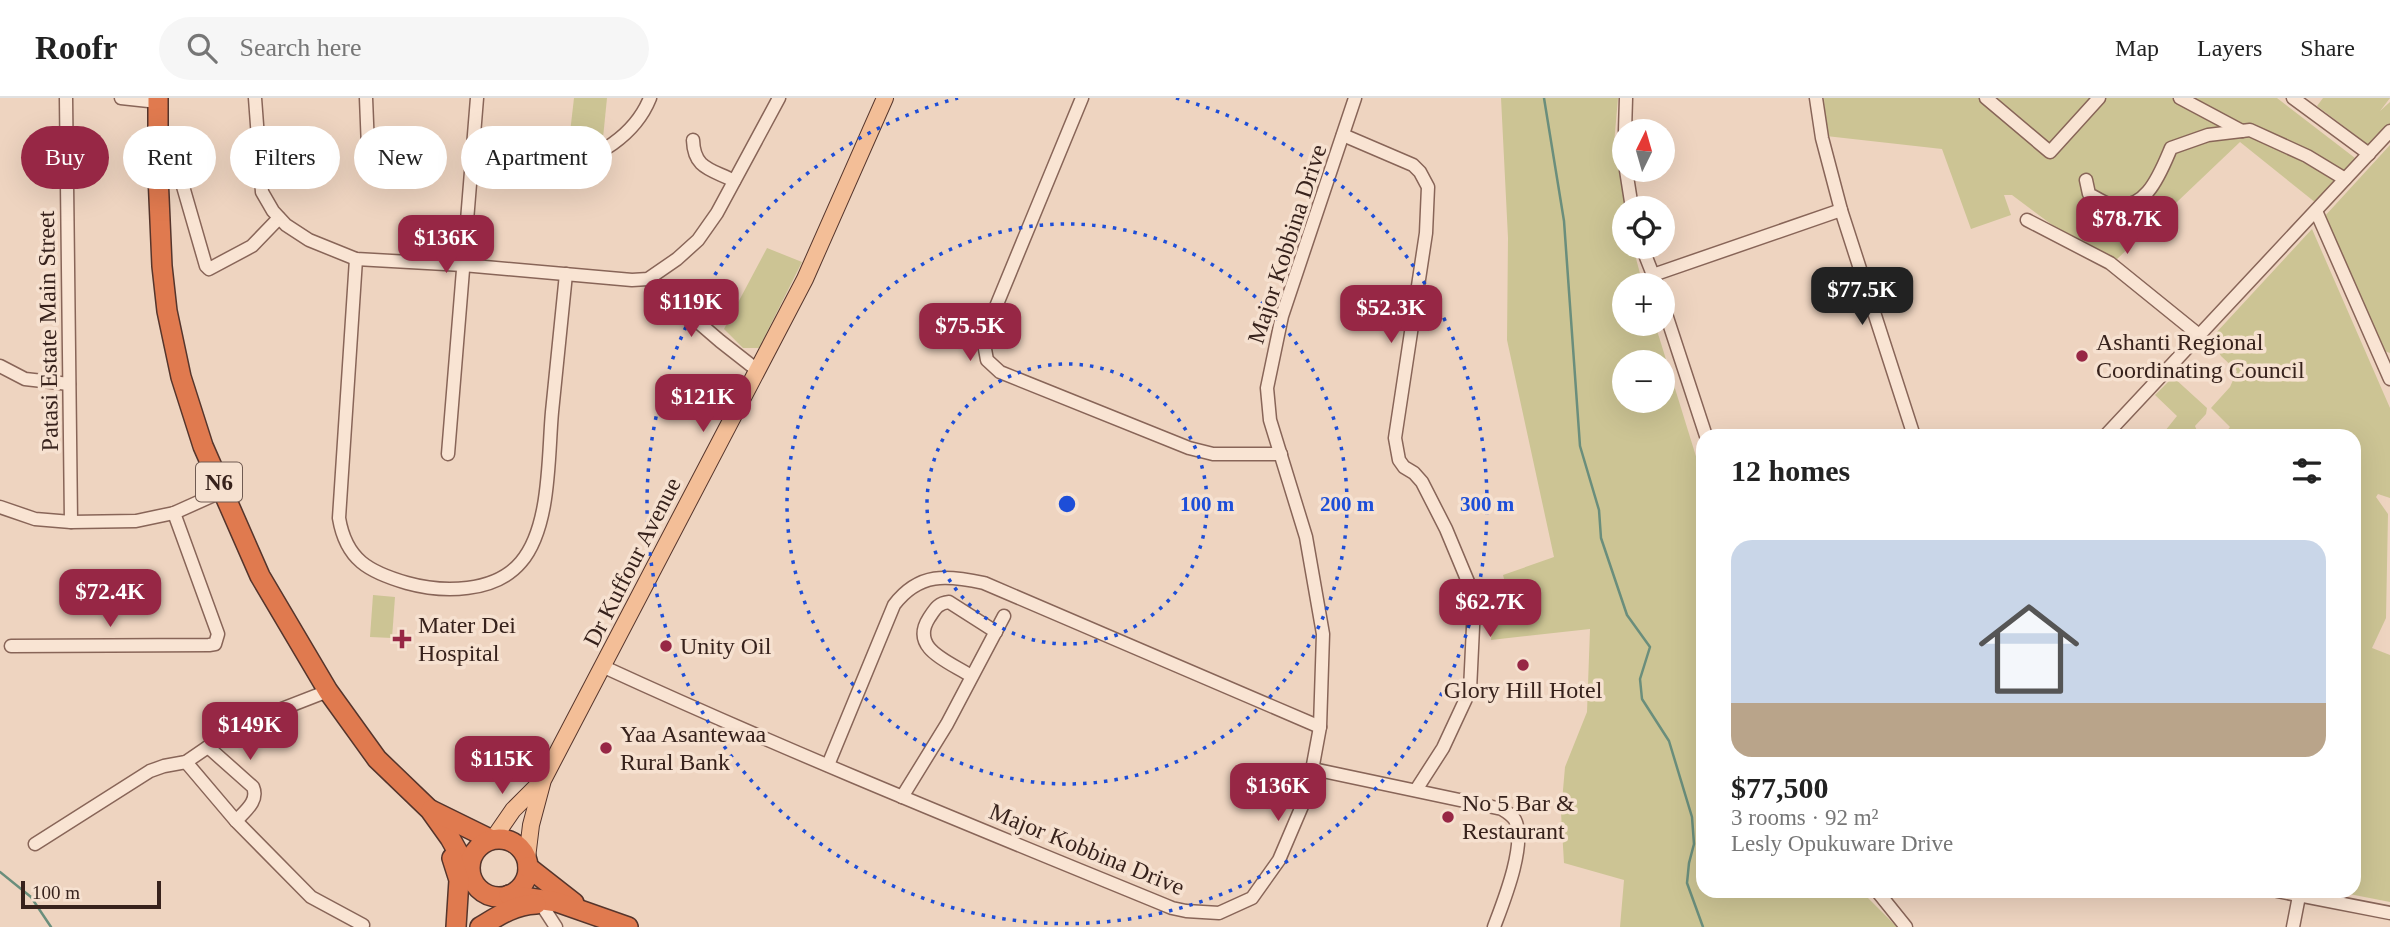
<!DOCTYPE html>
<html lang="en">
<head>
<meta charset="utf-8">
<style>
  :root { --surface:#fff; --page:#f6f6f6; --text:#222; --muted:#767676; --line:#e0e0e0; --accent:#972745 }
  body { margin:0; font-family:Georgia,serif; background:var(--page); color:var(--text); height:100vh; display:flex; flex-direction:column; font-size:26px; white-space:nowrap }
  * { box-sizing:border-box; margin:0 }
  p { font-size:23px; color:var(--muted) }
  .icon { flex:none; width:38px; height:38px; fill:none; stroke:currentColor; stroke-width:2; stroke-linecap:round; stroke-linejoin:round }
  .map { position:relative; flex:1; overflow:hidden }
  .details { position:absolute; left:1696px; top:331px; width:665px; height:469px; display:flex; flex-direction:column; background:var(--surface); border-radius:21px; box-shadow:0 7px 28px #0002 }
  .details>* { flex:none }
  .guide { position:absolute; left:21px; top:28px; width:665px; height:63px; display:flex; gap:14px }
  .needle { width:46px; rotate:5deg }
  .tools { position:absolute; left:1612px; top:21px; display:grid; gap:14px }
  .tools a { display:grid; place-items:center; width:63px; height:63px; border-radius:50%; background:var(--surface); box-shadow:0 7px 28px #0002; font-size:35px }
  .scale { position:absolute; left:21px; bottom:18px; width:140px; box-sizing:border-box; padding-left:7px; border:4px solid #37221c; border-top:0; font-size:19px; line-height:24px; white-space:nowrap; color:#37221c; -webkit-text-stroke:5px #f6e1d0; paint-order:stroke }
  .price { position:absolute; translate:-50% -60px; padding:0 16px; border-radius:14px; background:var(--accent); color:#fff; font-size:23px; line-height:46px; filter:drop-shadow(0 2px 4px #0008) }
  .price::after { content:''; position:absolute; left:50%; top:42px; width:21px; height:16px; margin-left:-10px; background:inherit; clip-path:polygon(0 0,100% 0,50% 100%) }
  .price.current { background:#222; color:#fff }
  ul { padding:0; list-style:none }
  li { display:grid; align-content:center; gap:14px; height:371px; padding:0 35px }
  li+li { border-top:2px solid var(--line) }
  li span { display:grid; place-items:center; height:217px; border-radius:21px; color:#555 }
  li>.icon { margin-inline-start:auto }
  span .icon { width:126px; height:126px; fill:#fffc; stroke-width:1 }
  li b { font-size:30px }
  h2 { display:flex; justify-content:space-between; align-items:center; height:84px; padding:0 35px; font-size:30px }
  .chip { padding:0 24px; border-radius:32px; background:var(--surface); box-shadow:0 7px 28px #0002; font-size:24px; line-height:63px }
  .chip.current { background:var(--accent); color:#fff }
  header { display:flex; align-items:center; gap:42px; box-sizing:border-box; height:98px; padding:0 35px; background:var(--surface); border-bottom:2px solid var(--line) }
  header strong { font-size:33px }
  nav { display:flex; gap:38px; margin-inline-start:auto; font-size:24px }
  .search { width:490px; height:63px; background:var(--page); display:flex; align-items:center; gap:18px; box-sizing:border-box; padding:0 24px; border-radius:38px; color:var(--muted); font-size:26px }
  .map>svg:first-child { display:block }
</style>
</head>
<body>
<header>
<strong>Roofr</strong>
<div class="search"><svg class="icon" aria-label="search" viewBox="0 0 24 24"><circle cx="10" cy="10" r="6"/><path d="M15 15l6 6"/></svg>Search here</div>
<nav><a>Map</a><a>Layers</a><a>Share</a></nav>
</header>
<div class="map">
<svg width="2390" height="829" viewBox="0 0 2390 829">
  <rect width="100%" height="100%" fill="#eed4c0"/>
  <g fill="#ccc494" fill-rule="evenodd">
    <path d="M574 0H607L603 40 568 52Z"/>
    <path d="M1501 0H1618L1614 46 1626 110H1624V149H1633L1643 187H1624V226H1655L1703 381V793H1861L1897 829H1620L1624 782 1564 765 1561 715 1565 669 1587 614 1590 531 1491 542 1492 525C1516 510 1509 501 1503 477L1554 459 1507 242 1508 140ZM1624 264H1662V303H1624Z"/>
    <path d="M1824 0H2277L2355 60 2316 105 2240 44 2116 162 2059 132 2012 97H2004L2011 117 1971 131 1942 51 1826 38Z"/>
    <path d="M2323 0H2390L2380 13 2390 4V28L2368 52 2356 42 2358 39 2317 8Z"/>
    <path d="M2390 47V255L2381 252 2324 119Z"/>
    <path d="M2312 131 2390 310V400L2378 396 2376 399 2388 416 2386 520 2372 550 2390 557V804L2334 793H2354V338H2223L2230 329 2211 310 2230 289 2237 273 2221 258 2212 243 2214 237Z"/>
    <path d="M767 150 802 164 759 250H743L724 231Z"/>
    <path d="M2173 279 2207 310 2206 316 2195 328 2199 338H2161L2177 318 2155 297Z"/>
    <path d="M373 497 395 499 392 540 370 539Z"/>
  </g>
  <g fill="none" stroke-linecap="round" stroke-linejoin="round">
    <g stroke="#6a8e7c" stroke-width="2.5">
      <path d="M1544 0 1564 123 1580 348 1599 412 1601 440 1627 517 1650 549 1640 581 1642 601 1669 643 1692 719 1694 746 1689 765 1687 785 1703 829"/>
      <path d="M0 774 31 799 51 829"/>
    </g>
    <g stroke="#886558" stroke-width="15">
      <g id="minor">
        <path d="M66 0 71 424"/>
        <path d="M121 0 158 4"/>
        <path d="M255 0 262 94 273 113 286 127 309 142 356 161 463 167 632 182 648 181 677 161 698 142 717 115 779 0"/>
        <path d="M366 0 368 50"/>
        <path d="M1082 0 988 228 985 251 987 262 1000 274 1189 350 1213 356H1281"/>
        <path d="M1816 0 1822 40 1841 112 1914 338"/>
        <path d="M1986 0 2050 54 2099 0"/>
        <path d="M2180 0 2242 33"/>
        <path d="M2293 0 2369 56"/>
        <path d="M1625 33 1626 0"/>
        <path d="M1343 37 1413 67 1420 74 1428 89 1426 135 1395 340 1399 362 1404 369 1414 375 1422 384 1446 431 1471 491 1474 508 1470 592 1443 650 1416 692"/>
        <path d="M693 42C694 71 711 71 734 83"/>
        <path d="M472 53C500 57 529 64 557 65 596 65 636 35 650 0"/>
        <path d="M1626 72 1632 110"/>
        <path d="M158 77 180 78 206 168 209 171 252 148 279 120"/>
        <path d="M2086 82 2089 96C2095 99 2102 104 2109 106 2145 117 2160 76 2171 50L2208 37 2250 32 2307 58 2345 81"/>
        <path d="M2316 113 2390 281"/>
        <path d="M2027 122 2110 165 2199 237"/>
        <path d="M1642 149 1657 187"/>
        <path d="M356 161 339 420C346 462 369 474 407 485 443 495 495 495 521 464 551 429 548 357 552 314 557 268 561 222 566 176"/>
        <path d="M1653 177 1841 112"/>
        <path d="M648 181 720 243 757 272"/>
        <path d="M1662 204 1706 338"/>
        <path d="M0 268 25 281 69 286"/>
        <path d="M2105 338 2390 33"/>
        <path d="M448 356 477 0"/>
        <path d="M0 409 35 421 71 424 136 423 174 415 223 393"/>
        <path d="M11 548 209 547 215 546 218 536 174 415"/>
        <path d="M604 569C791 655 982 732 1172 810L1186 813 1219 815 1252 800 1279 762 1308 694 1320 629 1323 536 1306 439 1270 322 1267 290 1282 218 1355 0"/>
        <path d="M971 578C950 564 909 551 929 520 935 511 938 505 949 504L996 534"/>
        <path d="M208 649 253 689C259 703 245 713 236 723"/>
        <path d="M186 664 236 723 311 799 363 827"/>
        <path d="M828 667 894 507C919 474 947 477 984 485L1320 629"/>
        <path d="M1313 671 1502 711C1507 714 1512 717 1515 722 1527 746 1503 805 1494 829"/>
        <path d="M902 699 947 626 1004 518"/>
        <path d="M35 746 150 673 164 668 186 664 221 640 256 621 328 593"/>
        <path d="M1877 793 1906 829"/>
        <path d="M2277 793 2390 815"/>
        <path d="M541 806 556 829"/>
        <path d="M2293 829 2300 793"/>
      </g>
    </g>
    <g stroke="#55352c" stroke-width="18">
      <g id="major">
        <path d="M493 741 513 712 541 684"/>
        <path d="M527 760 531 727 543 682 805 181 885 0"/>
      </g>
    </g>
    <g stroke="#55352c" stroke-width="22">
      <g id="highway">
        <path d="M158 0V77L162 168 167 213 181 279 203 348 260 478 328 593 377 661 430 712 450 740 469 774"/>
        <path d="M431 712 490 741"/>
        <circle cx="499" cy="770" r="29"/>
        <path d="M452 760 459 782 456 829"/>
        <path d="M528 769 574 805"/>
        <path d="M509 797 557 804 628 829"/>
        <path d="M480 829C498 818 514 807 536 806"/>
      </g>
    </g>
    <use href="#minor" stroke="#f9e4d3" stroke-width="12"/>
    <use href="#major" stroke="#f3be97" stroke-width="16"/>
    <use href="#highway" stroke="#e07a4f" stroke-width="19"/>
  </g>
  <g fill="none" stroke="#1d4ed8" stroke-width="3.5" stroke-dasharray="3.5 7">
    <circle cx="1067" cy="406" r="140"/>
    <circle cx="1067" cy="406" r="280"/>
    <path d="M1176 0A420 420 0 1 1 958 0"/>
  </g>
  <g fill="#972745" stroke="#f6e1d0" stroke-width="2.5">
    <circle cx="2082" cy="258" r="7"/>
    <path d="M398.5 530.5h7v7h7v7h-7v7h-7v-7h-7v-7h7z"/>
    <circle cx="666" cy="548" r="7"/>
    <circle cx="1523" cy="567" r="7"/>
    <circle cx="606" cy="650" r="7"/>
    <circle cx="1448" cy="719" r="7"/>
  </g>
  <g text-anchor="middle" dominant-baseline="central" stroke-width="7" stroke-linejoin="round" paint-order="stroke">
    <rect fill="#f6e1d0" stroke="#705b52" stroke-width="2" x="196" y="364.5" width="46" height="39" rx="5"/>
    <g font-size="23" font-weight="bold" fill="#37221c">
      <text x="219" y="384">N6</text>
    </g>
    <g font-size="24" fill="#37221c" stroke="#f6e1d0">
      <text transform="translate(1287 146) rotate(-72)">Major Kobbina Drive</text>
      <text transform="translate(48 233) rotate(-91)">Patasi Estate Main Street</text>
      <text transform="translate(632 464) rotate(-63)">Dr Kuffour Avenue</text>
      <text transform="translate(1087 751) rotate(22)">Major Kobbina Drive</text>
    </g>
    <g font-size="24" fill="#37221c" stroke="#f6e1d0" text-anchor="start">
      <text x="2096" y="244">Ashanti Regional<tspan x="2096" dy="28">Coordinating Council</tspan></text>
      <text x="418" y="527">Mater Dei<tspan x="418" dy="28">Hospital</tspan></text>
      <text x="680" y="548">Unity Oil</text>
      <text x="1523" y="592" text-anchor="middle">Glory Hill Hotel</text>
      <text x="620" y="636">Yaa Asantewaa<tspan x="620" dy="28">Rural Bank</tspan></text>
      <text x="1462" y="705">No 5 Bar &amp;<tspan x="1462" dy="28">Restaurant</tspan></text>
    </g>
  </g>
  <circle cx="1067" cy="406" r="10" fill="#1d4ed8" stroke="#f6e1d0" stroke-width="3.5"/>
  <g font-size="21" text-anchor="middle" font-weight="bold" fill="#1d4ed8" stroke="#f6e1d0" stroke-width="7" stroke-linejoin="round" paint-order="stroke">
    <text x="1207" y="413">100 m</text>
    <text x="1347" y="413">200 m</text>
    <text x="1487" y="413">300 m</text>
  </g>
</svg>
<div class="tools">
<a><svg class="needle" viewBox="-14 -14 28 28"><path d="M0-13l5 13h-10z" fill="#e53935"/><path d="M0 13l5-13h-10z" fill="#767676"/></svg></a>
<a><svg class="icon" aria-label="locate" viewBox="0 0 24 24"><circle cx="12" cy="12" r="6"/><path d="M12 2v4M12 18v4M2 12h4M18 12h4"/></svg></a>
<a>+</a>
<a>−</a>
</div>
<div class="scale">100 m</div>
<b class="price" style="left:2127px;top:158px">$78.7K</b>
<b class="price" style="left:446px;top:177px">$136K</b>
<b class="price current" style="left:1862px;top:229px">$77.5K</b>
<b class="price" style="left:691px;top:241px">$119K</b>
<b class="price" style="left:1391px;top:247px">$52.3K</b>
<b class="price" style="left:970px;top:265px">$75.5K</b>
<b class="price" style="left:703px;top:336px">$121K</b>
<b class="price" style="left:110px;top:531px">$72.4K</b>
<b class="price" style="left:1490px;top:541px">$62.7K</b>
<b class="price" style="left:250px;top:664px">$149K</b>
<b class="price" style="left:502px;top:698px">$115K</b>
<b class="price" style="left:1278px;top:725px">$136K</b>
<div class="guide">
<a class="chip current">Buy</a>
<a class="chip">Rent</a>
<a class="chip">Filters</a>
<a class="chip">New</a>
<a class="chip">Apartment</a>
</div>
<section class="details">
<h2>12 homes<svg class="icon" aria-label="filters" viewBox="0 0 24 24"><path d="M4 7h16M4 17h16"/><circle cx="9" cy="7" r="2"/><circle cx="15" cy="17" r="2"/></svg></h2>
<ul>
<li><span style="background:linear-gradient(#c9d6e8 75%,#b9a48a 0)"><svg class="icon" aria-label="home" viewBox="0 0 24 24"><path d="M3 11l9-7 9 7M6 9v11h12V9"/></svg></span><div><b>$77,500</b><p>3 rooms · 92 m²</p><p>Lesly Opukuware Drive</p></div></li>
</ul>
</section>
</div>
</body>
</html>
